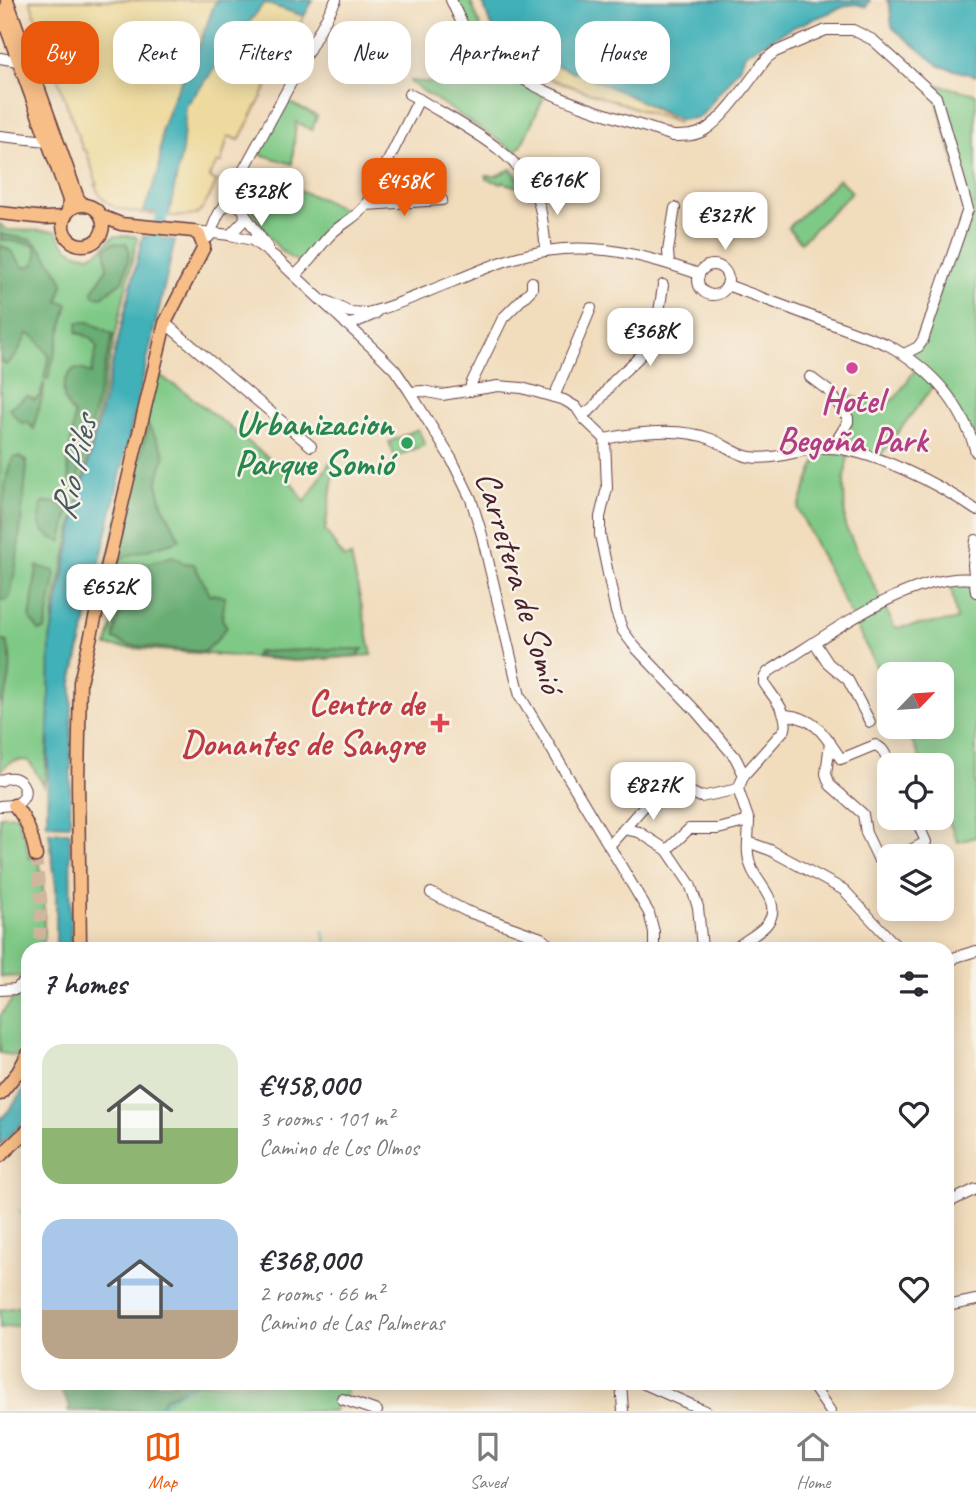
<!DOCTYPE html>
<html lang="en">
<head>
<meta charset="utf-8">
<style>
  :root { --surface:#fff; --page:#f2f2f3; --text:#2b2b33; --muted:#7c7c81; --line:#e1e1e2; --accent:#ea580c }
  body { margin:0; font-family:Caveat,sans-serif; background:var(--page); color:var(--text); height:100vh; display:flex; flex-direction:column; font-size:26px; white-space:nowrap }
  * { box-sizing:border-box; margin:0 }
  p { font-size:23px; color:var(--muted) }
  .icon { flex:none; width:38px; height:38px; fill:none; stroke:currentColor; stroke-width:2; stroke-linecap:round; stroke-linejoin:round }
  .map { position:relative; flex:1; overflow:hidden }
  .panel { position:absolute; left:21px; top:942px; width:933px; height:448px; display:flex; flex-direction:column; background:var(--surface); border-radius:21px; box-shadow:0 4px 18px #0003 }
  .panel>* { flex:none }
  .guide { position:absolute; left:21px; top:21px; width:934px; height:63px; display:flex; gap:14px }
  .needle { width:46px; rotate:65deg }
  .controls { position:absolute; left:877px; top:662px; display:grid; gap:14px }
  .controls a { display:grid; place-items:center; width:77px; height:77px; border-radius:14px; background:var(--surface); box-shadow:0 4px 18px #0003; font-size:35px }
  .price { position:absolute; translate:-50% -60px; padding:0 16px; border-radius:14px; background:#fff; color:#222; font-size:23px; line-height:46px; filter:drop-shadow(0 2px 4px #0008) }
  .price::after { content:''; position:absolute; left:50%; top:42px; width:21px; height:16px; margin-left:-10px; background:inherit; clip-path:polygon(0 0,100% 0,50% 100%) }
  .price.active { background:var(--accent); color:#fff }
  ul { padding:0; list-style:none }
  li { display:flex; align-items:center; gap:21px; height:175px; padding:0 21px }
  li span { display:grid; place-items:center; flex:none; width:196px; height:140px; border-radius:21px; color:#555 }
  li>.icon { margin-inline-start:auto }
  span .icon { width:84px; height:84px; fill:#fffc; stroke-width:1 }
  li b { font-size:30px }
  h2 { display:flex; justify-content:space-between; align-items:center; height:84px; padding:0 21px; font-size:30px }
  .pill { padding:0 24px; border-radius:21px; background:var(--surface); box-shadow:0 4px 18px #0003; font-size:24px; line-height:63px }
  .pill.active { background:var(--accent); color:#fff }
  .dock { display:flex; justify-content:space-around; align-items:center; height:98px; border-top:2px solid var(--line); background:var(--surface); font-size:19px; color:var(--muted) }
  .dock a { display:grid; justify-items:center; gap:4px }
  .dock .active { color:var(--accent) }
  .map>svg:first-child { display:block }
</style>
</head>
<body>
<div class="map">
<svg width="976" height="1411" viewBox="0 0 976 1411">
  <rect width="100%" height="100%" fill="#f7f3e8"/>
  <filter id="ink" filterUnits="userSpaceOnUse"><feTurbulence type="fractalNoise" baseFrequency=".0143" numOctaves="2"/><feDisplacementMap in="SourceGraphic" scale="14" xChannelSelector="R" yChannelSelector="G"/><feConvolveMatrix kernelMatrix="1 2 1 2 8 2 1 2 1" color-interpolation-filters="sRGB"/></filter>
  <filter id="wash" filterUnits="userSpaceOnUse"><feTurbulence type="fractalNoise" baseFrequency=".00686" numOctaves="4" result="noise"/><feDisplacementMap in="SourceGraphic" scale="28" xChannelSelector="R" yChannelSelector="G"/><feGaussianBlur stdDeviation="1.57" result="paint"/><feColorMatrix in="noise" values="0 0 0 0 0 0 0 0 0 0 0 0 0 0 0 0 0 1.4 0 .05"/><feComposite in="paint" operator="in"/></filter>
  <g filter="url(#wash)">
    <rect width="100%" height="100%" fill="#f1dcbc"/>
    <g fill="#7fc986" stroke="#647458" stroke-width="2">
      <path d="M453 0H470L484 35 489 42 484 45 475 36Z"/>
      <path d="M371 21 390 30 371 59 353 50Z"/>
      <path d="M469 38 497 68 544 97 521 146 515 151 411 83 410 81 445 84Z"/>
      <path d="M923 79 934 84 976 94V452L937 381 877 460 848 454 844 482 845 526 895 628 957 620 950 581 967 578 976 592V837L958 842 942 806V765H923L905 726H942V674H889V692L798 509 821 448H832L848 422 840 407 847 395 882 407 896 397 919 364 904 354 918 347 968 209 936 97Z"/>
      <path d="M288 102 317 116 312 130 296 122 292 164 259 154Z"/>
      <path d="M511 169 524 185 523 188 507 184 504 181 501 183 486 179V176H496Z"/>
      <path d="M839 179 852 192 801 242 788 228Z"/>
      <path d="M284 185 322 199 349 212 329 229 303 262C282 262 254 218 249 200L268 195Z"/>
      <path d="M0 224 7 230 56 231C63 249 85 264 103 248 108 243 109 239 115 236H135L137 239 55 603C46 664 52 725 44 786L29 761C16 759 9 761 0 771Z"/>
      <path d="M152 371 185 392 281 468 305 502 330 462 335 465 325 530 344 558 351 556 372 655 296 661 107 646 118 601 99 595Z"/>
      <path d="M418 429 425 445 395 457 389 442Z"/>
      <path d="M18 815 21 832 24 831 29 858 38 856C45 885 45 914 43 944L41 948H28V958L24 960 23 976 0 977V816Z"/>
      <path d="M28 978V1054L23 1057 0 1053V1016Z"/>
      <path d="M28 1305V1324L0 1328V1310Z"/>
      <path d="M196 1383H347L346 1398 337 1404 334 1411H160L164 1399Z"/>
    </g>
    <g fill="#67ad73" stroke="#58664f" stroke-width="2">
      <path d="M0 234 32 240 43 251 60 276 63 284 58 301 68 304 48 379 44 378 49 356C42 347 38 336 27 334L16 356 6 365 0 359V245L11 251 24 268 34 264 37 256 35 245 0 239Z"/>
      <path d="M113 243 127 244 130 252 123 280 102 297 94 296 93 291 107 268 106 248Z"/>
      <path d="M78 322H89L113 334 76 486 70 483 67 457 72 439 74 414C60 401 60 381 74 369L84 370 91 374 97 347 91 338 77 332Z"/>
      <path d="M44 382C45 398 35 413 34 429L27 422 24 424 19 421 9 408 27 396 35 400 40 395Z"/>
      <path d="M148 425 165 454 157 483 162 504 180 540 117 559Z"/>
      <path d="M14 457H20L26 461 27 467 16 567 10 596 6 600H0C0 572 0 474 14 457Z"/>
      <path d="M43 502 58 503 69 511 62 541C39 536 35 522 43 502Z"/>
      <path d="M173 556 184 563 194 564 210 595 213 594 225 597 222 619 227 627 216 641 204 652 128 645 114 639C113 625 125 611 119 598L107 593 118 571Z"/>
      <path d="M37 566 54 571 55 579 45 630 39 631 30 619Z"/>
      <path d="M0 639 7 642C14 663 10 688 0 707Z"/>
      <path d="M325 649H363L357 656 296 661 255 656 257 652Z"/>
      <path d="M125 1383 135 1386 148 1383H196L164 1399 160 1411H68L70 1406 56 1383Z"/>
    </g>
    <g fill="#eeda9e" stroke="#9c7c64" stroke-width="2">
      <path d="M30 0H261L304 16 239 140 228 136 221 163H217L209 176 211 179 217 181C212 191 206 207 197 214 188 220 122 212 112 206 104 201 98 194 95 185L97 184 86 150H83L53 65 55 64 51 50 47 51Z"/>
      <path d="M502 36 609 83 679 123 556 81C534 70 508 62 502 36Z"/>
    </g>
    <g fill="#41b1b8" stroke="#466872" stroke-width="2">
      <path d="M216 0H313L304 16 264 3 186 106 182 150 169 214 144 211 159 170 162 129 173 98 197 51Z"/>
      <path d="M482 0H870L866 7 857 4 848 5 791 28 745 54 741 65 700 117 681 120 589 77 534 58 502 38 490 23Z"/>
      <path d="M887 0H976V76L940 66 893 28C889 19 893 7 887 0Z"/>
      <path d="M143 236 175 240 72 682 70 825 47 824 50 639 78 507Z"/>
      <path d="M49 832H70L71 948H56V887Z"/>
      <path d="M28 1084V1118L0 1145V1120L11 1108Z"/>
    </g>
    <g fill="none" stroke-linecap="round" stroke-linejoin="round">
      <g stroke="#41b1b8" stroke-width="2">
        <path d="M0 636H1"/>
        <path d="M323 931 328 948"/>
        <path d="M19 1210 28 1223"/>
        <path d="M154 1411 194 1382"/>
      </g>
      <path stroke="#41b1b8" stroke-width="12" d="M150 254 163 213"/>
    </g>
  </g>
  <g filter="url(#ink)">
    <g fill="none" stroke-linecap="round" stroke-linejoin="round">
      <path stroke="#d0b69f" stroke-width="12" stroke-dasharray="12 6" stroke-linecap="butt" d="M36 856 41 900 40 948"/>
      <g stroke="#633b41" stroke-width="12">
        <g id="minor">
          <path d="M451 0C455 8 458 17 463 24 508 93 601 111 673 136 685 136 695 136 705 130 726 117 751 78 767 58L775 52 826 30H853L873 40 936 97 968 209 923 340 918 347 904 354"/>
          <path d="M0 58 23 62"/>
          <path d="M409 94 419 99"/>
          <path d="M0 136 47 141"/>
          <path d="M366 205 442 200"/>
          <path d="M224 206 336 0"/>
          <path d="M245 215 268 248"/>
          <path d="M194 231 230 235 252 240 275 257 381 356 395 370 410 392 452 460 471 499 482 535 520 696 649 913 654 932V948"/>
          <path d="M209 237C215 224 218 203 235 203L244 210 245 219 230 235"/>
          <path d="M669 264 668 251 675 208"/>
          <circle cx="713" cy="280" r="15"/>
          <path d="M295 275C310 263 318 247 332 233 343 223 357 217 366 205L419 99C459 124 520 151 537 198 543 214 544 233 546 251"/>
          <path d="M727 285 886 344C931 368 962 403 976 452"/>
          <path d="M327 301 349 312 367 313C397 306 425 292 454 281 474 273 494 264 514 258 581 238 636 252 699 274"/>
          <path d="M165 323 311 446"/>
          <path d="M346 324 354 323 375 314"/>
          <path d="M810 377 830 392 848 418V422L832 448"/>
          <path d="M471 391V384L503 318 532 289V282"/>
          <path d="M410 392 423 391 442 395 498 386 522 388 564 400 576 407 584 419 605 439 607 488 600 517V535L616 612 623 631 635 647 694 709 735 757 744 775 738 789 749 821 748 842 770 850 844 890 898 948"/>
          <path d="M554 397 591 308"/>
          <path d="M583 414C595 410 604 393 612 383 621 373 631 366 640 356 656 337 660 309 663 285"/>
          <path d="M605 439C638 432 679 427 711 439 724 444 736 455 750 457 775 461 799 449 824 448 867 446 942 486 976 510"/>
          <path d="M976 540 973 565 976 592"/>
          <path d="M815 643 828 663 848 680 870 722"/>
          <path d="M786 715C817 718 825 736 841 759L875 745C884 748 886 756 890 765"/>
          <path d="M830 742 826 774 830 785 863 814 866 833 878 858 882 862 889 860"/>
          <path d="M744 775 785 729C789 713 773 697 764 683V678L768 672C822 639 909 572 974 579"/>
          <path d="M0 781C19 769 34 793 18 803 13 806 6 805 0 806"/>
          <path d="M624 829 639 832 667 850"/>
          <path d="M609 846 661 787 673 784 701 797 738 789"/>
          <path d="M899 856 926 842 915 817"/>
          <path d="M431 893 466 911 541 938 552 948"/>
          <path d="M702 948 698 907 690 884 667 850 689 829H718L749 821"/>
          <path d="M736 948C745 940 759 934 767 924 783 904 759 886 752 869 748 860 747 852 748 842"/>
          <path d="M947 964 956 957 976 951"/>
          <path d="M0 990 16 989 28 978"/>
          <path d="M947 1203 976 1189"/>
          <path d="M947 1306 976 1300"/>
          <path d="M621 1382 623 1411"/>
          <path d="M640 1382 705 1411"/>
          <path d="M810 1382 830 1411"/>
          <path d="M342 1399 377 1411"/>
        </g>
      </g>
      <g stroke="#633b41" stroke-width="15">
        <g id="major">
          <path d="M7 0 78 199 84 205"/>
          <path d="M0 10 69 200 68 212"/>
          <circle cx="83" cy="225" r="20"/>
          <path d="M0 213 45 218 65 217"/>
          <path d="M14 805C28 821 32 836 36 856"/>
          <path d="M80 948 78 781 80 682 165 323 204 247 199 235 193 231 121 224 101 216"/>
          <path d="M0 1094 18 1072 28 1054"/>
          <path d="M0 1156 28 1130"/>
        </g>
      </g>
      <use href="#minor" stroke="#fff" stroke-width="10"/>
      <use href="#major" stroke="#f7be87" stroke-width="12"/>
    </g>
  </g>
  <circle fill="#d1479c" stroke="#f7f3e8" stroke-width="2.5" cx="852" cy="368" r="7"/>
  <circle fill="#2e9e5b" stroke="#f7f3e8" stroke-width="2.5" cx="407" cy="443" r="7"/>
  <path fill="#e0444e" stroke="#f7f3e8" stroke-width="2.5" d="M436.5 712.5h7v7h7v7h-7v7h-7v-7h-7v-7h7z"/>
  <g text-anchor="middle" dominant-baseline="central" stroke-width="5" stroke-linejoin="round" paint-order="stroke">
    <g font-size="35" font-weight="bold" fill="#b23c85" stroke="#f7f3e8">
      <text x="852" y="400">Hotel<tspan x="852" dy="40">Begoña Park</tspan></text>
    </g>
    <g font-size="35" font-weight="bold" fill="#27864d" stroke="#f7f3e8" text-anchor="end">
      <text x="393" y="423">Urbanizacion<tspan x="393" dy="40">Parque Somió</tspan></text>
    </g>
    <g font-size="35" fill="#4a1f2b" stroke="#f7f3e8">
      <text transform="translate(520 582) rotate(73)">Carretera de Somió</text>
    </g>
    <g font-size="35" font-weight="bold" fill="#be3a42" stroke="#f7f3e8" text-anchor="end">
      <text x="424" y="703">Centro de<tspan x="424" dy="40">Donantes de Sangre</tspan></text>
    </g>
    <g font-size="37" font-style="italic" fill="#465963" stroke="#f7f3e8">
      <text transform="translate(73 468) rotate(-77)">Río Piles</text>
    </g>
  </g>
</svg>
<div class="controls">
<a><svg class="needle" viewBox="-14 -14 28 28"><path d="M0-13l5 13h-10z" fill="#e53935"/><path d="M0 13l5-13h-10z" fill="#7c7c81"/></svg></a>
<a><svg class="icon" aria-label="locate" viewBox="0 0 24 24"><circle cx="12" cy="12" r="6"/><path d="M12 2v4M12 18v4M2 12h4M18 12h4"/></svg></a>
<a><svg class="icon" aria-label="layers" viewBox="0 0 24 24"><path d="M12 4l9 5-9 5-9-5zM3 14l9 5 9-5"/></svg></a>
</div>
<b class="price" style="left:557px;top:217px">€616K</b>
<b class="price active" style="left:404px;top:218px">€458K</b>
<b class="price" style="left:261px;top:228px">€328K</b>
<b class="price" style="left:725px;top:252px">€327K</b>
<b class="price" style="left:650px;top:368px">€368K</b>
<b class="price" style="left:109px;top:624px">€652K</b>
<b class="price" style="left:653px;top:822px">€827K</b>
<div class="guide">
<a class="pill active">Buy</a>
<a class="pill">Rent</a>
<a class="pill">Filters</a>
<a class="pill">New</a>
<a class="pill">Apartment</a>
<a class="pill">House</a>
</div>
<section class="panel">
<h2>7 homes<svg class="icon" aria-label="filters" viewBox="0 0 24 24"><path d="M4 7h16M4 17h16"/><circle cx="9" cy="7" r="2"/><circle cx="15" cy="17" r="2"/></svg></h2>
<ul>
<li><span style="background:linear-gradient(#dfe7d0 60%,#8fb573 0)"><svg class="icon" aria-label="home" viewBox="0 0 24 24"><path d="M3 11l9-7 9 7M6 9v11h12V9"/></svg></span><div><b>€458,000</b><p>3 rooms · 101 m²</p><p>Camino de Los Olmos</p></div><svg class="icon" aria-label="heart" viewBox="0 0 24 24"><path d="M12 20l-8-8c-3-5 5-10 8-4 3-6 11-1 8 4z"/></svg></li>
<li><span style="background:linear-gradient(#a9c7e8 65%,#b9a48a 0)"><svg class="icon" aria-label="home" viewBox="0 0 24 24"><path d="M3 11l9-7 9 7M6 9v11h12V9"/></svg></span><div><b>€368,000</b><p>2 rooms · 66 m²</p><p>Camino de Las Palmeras</p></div><svg class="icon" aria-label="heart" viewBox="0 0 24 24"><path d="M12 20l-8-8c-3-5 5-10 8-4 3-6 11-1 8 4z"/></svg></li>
</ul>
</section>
</div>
<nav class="dock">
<a class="active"><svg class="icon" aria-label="map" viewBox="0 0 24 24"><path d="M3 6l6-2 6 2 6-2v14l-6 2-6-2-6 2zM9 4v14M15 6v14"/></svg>Map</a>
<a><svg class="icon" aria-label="saved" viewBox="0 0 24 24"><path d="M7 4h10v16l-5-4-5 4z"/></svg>Saved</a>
<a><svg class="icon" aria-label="home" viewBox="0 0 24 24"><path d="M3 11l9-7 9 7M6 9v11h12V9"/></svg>Home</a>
</nav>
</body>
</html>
